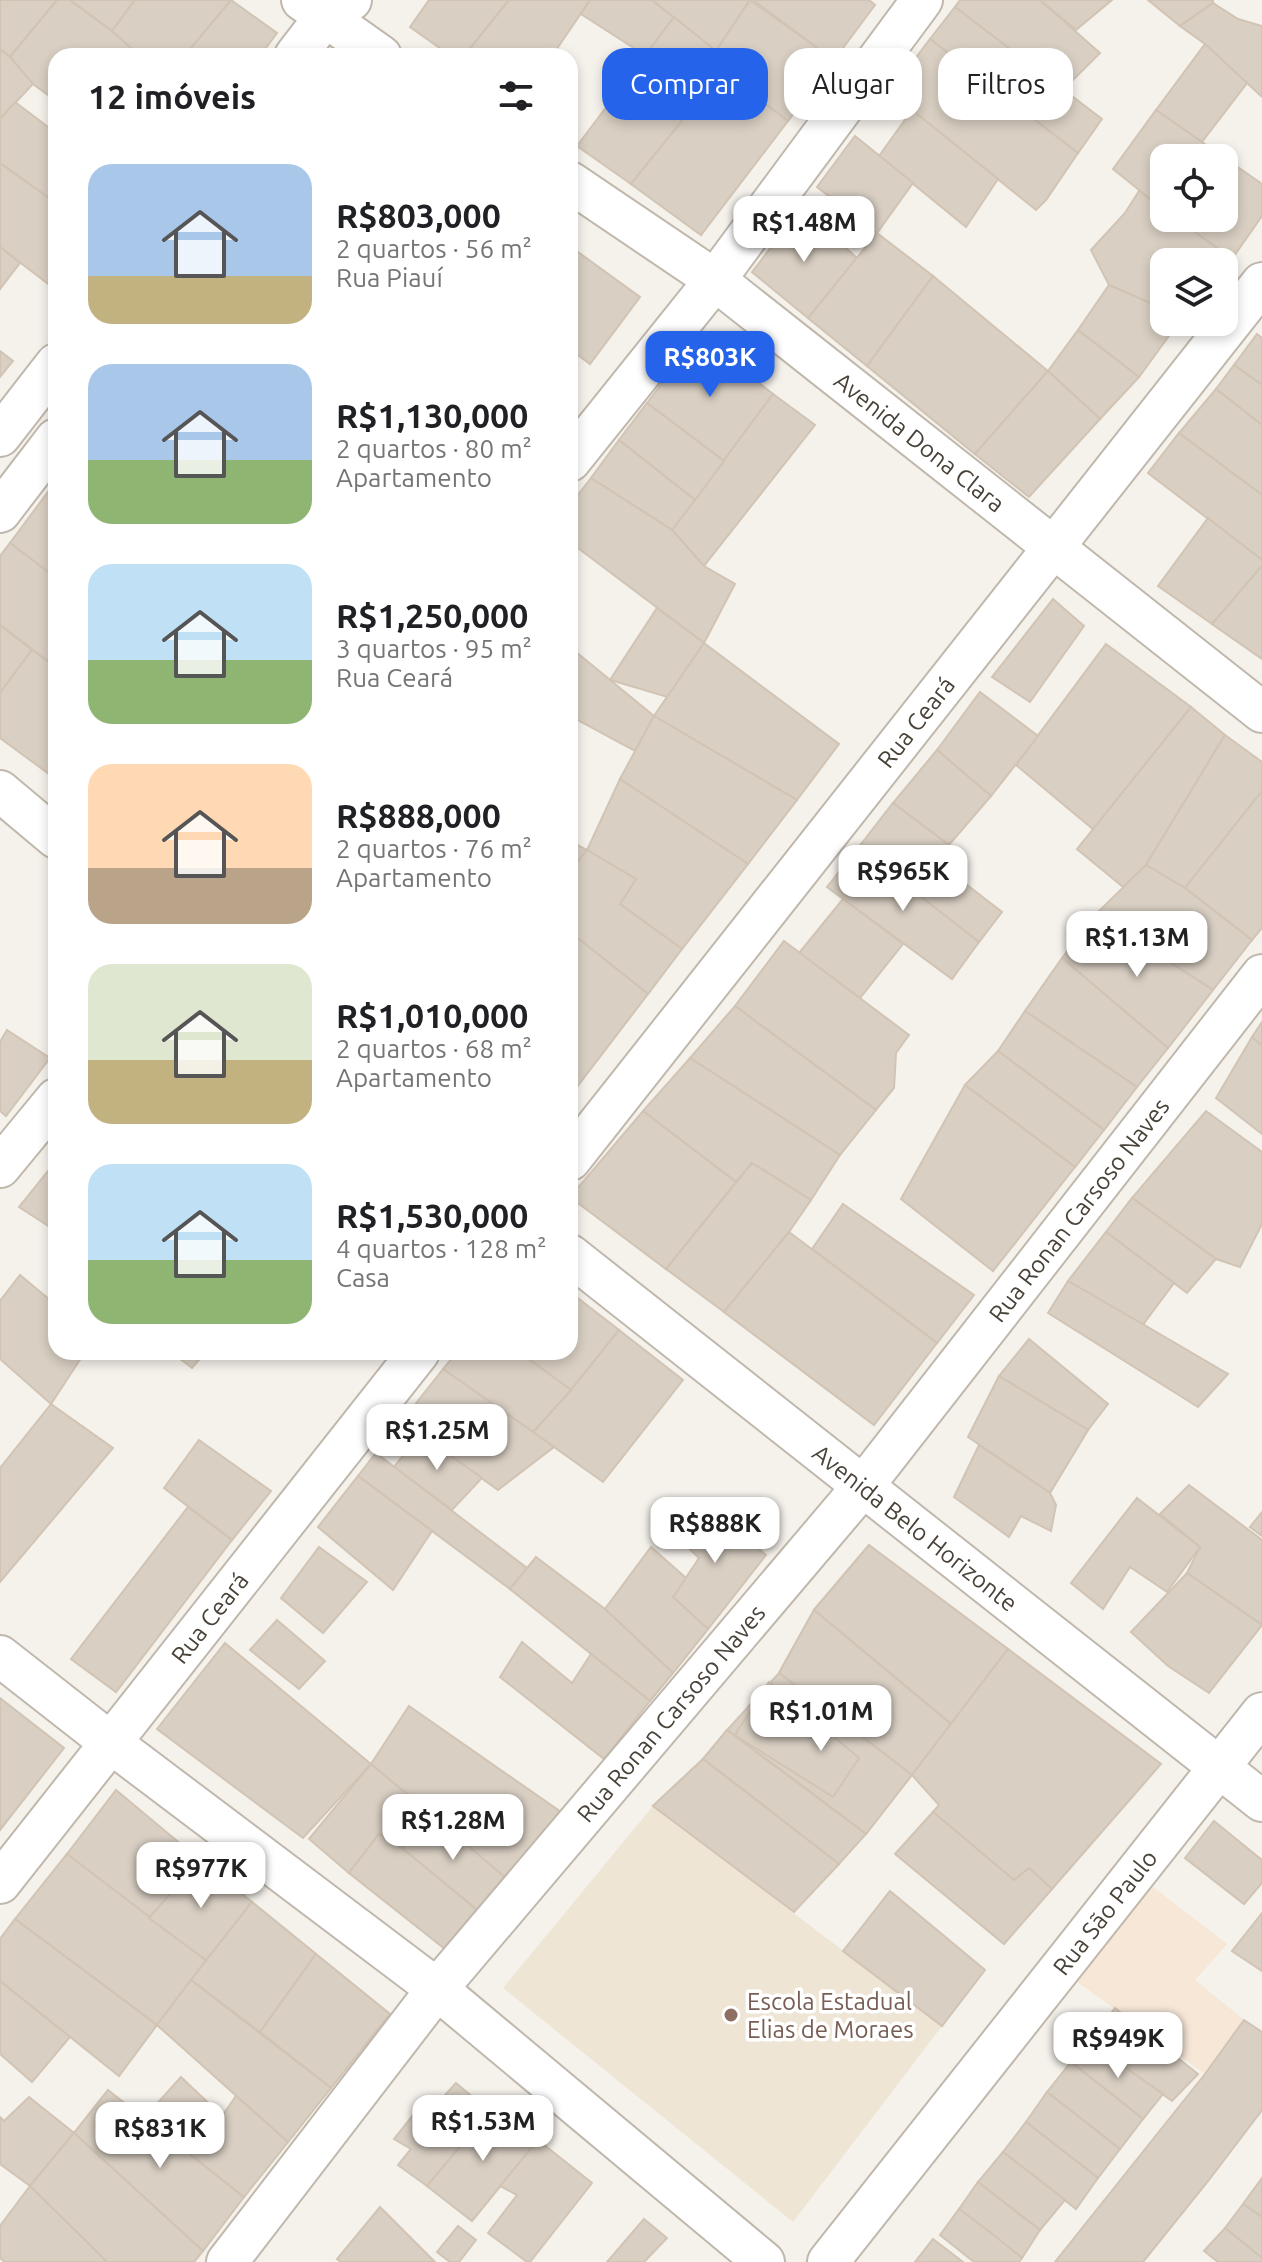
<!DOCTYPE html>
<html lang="pt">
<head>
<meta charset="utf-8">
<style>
  :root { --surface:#fff; --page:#f6f6f6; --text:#202124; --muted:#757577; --accent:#2563eb }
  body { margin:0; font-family:Ubuntu,sans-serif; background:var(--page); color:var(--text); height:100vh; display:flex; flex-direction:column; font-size:30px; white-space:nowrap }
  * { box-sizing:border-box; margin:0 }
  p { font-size:26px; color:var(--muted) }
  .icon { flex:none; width:44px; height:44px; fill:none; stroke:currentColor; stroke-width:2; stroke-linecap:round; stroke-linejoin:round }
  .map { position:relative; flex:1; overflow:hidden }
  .sheet { position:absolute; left:48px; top:48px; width:530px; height:1312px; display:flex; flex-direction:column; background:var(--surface); border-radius:24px; box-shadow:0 4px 12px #0003 }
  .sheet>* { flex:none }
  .banner { position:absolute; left:602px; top:48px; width:540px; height:72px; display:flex; gap:16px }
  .fabs { position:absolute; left:1150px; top:144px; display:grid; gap:16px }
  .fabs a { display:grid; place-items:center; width:88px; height:88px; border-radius:16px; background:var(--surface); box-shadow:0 4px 12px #0003; font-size:40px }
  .price { position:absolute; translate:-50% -68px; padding:0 18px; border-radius:16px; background:#fff; color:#222; font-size:26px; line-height:52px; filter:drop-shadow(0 2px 4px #0008) }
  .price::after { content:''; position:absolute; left:50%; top:48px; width:24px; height:18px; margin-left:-12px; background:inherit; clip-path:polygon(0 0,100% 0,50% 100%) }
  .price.active { background:var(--accent); color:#fff }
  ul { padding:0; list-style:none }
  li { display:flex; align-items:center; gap:24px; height:200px; padding:0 40px }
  li span { display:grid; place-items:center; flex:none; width:224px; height:160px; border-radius:24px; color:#555 }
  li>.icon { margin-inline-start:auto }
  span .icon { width:96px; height:96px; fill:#fffc; stroke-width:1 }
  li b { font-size:34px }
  h2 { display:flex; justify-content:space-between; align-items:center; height:96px; padding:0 40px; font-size:34px }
  .pill { padding:0 28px; border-radius:24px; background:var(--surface); box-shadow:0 4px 12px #0003; font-size:28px; line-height:72px }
  .pill.active { background:var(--accent); color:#fff }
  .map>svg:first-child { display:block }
</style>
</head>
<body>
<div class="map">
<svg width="1262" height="2262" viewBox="0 0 1262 2262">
  <rect width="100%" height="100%" fill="#f5f1eb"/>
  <path fill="#f6e7d7" d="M1149 1884 1227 1944 1195 1980 1244 2020 1205 2074 1076 1981Z"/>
  <path fill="#eee5d5" d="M653 1806 942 2026 793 2222 503 1988Z"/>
  <g fill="#d9cfc3" stroke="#d1c4b4" stroke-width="2">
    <path d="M0 0H57L10 57 0 49Z"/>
    <path d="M57 0H70L112 31 140 56H56V101L33 84 10 57Z"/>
    <path d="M70 0H135L112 31Z"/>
    <path d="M135 0H231L185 56H140L112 31Z"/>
    <path d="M231 0 277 33 260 56H200L191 48Z"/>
    <path d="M429 0H509L464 56H451L410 27Z"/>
    <path d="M509 0H590L552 56H464Z"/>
    <path d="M590 0H652L674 17 646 56 581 14Z"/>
    <path d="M652 0H750L716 51Z"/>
    <path d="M750 0 834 60 788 121 722 71 716 51Z"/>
    <path d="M753 0H869L875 5 834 60Z"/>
    <path d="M960 0H1040L1100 53 1063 90 955 7Z"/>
    <path d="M1040 0H1112L1076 30Z"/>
    <path d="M1148 0H1213V3L1180 26Z"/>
    <path d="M1213 3 1238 19 1262 26V97L1205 44 1180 26Z"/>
    <path d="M955 7 1102 119 1078 153 930 39Z"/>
    <path d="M674 17 716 51 722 71 631 184 577 146Z"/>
    <path d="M930 39 1078 153 1046 200 1036 210 890 92Z"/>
    <path d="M1205 44 1247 83 1202 142 1156 110Z"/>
    <path d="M0 49 10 57 33 84 0 119Z"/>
    <path d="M722 71 788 121 701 235 631 184Z"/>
    <path d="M15 102 56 133V203L0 163V119Z"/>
    <path d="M912 110 998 179 966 227 879 156Z"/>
    <path d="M1156 110 1262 184V216L1232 259 1176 218H1224V158H1164V210L1113 169Z"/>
    <path d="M855 136 913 183 877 233 817 187Z"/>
    <path d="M0 163 56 203V290L0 247Z"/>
    <path d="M1139 191 1164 210V218H1176L1232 259 1224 269V262H1164V309L1109 285 1091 250 1125 213Z"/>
    <path d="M801 208 857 258 808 318 752 272Z"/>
    <path d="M877 233 933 276 867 366 808 318Z"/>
    <path d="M0 247 20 263 0 289Z"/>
    <path d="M578 252 640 297 590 364 570 349V263Z"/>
    <path d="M933 276 1048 371 975 454 867 366Z"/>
    <path d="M1109 285 1164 309V322H1179L1139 377 1078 330Z"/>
    <path d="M1078 330 1139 377 1100 419 1048 371Z"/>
    <path d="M1257 334 1262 338V385L1234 365Z"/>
    <path d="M698 336 773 394 724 461 647 403Z"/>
    <path d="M0 351 13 361 0 377Z"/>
    <path d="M1234 365 1262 385V425L1216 389Z"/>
    <path d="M1048 371 1100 419 1029 497 975 454Z"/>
    <path d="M1216 389 1262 425V495L1179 433Z"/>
    <path d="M773 394 815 425 704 566 672 530Z"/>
    <path d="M647 403 724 461 695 500 619 440Z"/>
    <path d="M1179 433 1262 495V560L1148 473Z"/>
    <path d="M619 440 695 500 672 530 591 478Z"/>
    <path d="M591 478 672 530 704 566 735 584 704 643 570 542V505Z"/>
    <path d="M56 481V578L10 543Z"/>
    <path d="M1208 518 1262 560V566L1212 624 1158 586Z"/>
    <path d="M10 543 56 578V667L0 625V556Z"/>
    <path d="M1262 566V659L1212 624Z"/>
    <path d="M1053 599 1084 626 1030 702 992 677Z"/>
    <path d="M657 608 704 643 668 697 610 680Z"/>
    <path d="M0 625 32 650 0 693Z"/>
    <path d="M704 643 839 744 797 800 654 716Z"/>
    <path d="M1106 644 1191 707 1094 830 1016 765Z"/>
    <path d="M570 647 654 716 635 751 570 716Z"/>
    <path d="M32 650 56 667V764L49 774 0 738V693Z"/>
    <path d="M980 692 1038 736 991 796 937 750Z"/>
    <path d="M1191 707 1225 735 1146 865 1123 887 1077 849Z"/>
    <path d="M654 716 797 800 748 864 620 779Z"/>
    <path d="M1225 735 1262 762V791L1185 888 1146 865Z"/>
    <path d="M937 750 991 796 949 845 893 803Z"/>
    <path d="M620 779 748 864 682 949 620 904 636 879 587 850Z"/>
    <path d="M1262 791V928L1252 940 1185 888Z"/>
    <path d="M893 803 949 845 936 861 1002 912 979 942 858 848Z"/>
    <path d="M570 841 587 850 570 872Z"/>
    <path d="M858 848 979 942 952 979 827 887Z"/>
    <path d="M587 850 636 879 620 904 682 949 648 994 570 932V918L576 909 570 904V872Z"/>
    <path d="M1146 865 1185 888 1252 940 1213 990 1096 914Z"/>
    <path d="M843 899 903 944 860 998 799 953Z"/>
    <path d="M1096 914 1213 990 1168 1048 1062 958Z"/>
    <path d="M570 932 648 994 570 1096Z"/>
    <path d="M784 941 909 1035 896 1053 894 1088 876 1110 735 1006Z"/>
    <path d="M1062 958 1168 1048 1137 1087 1025 1011Z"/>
    <path d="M735 1006 876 1110 840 1155 690 1058Z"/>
    <path d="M1025 1011 1137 1087 1104 1130 998 1051Z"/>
    <path d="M1262 1022V1045L1252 1037Z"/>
    <path d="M7 1030 50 1058 6 1116 0 1111V1042Z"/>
    <path d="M1252 1037 1262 1046V1134L1216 1098Z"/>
    <path d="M998 1051 1104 1130 1075 1167 965 1085Z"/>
    <path d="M690 1058 840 1155 811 1200 752 1163 736 1182 643 1111Z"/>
    <path d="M965 1085 1075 1167 993 1271 901 1199Z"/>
    <path d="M643 1111 736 1182 666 1269 570 1197Z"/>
    <path d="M1206 1111 1262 1152V1224L1240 1267 1216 1259 1132 1198Z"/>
    <path d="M56 1161V1231L19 1207Z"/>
    <path d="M752 1163 811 1200 789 1232 724 1312 666 1269Z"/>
    <path d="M1132 1198 1216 1259 1187 1293 1106 1232Z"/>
    <path d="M843 1204 974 1295 937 1343 812 1249Z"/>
    <path d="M789 1232 937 1343 874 1425 724 1312Z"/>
    <path d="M1106 1232 1174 1283 1142 1326 1068 1281Z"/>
    <path d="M20 1275 56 1305V1352H85L51 1404 0 1359V1301Z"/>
    <path d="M1068 1281 1141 1323 1228 1374 1198 1407 1048 1313Z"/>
    <path d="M570 1292 619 1330 571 1390 519 1352H570Z"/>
    <path d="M619 1330 683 1380 603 1482 533 1432 571 1390Z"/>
    <path d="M1029 1339 1108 1404 1088 1430 999 1376Z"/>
    <path d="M171 1352H206L192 1368Z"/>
    <path d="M457 1352H519L571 1390 533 1432 443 1369Z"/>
    <path d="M443 1369 533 1432 554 1447 498 1490 402 1421Z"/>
    <path d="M999 1376 1088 1430 1050 1493 968 1437Z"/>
    <path d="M51 1404 113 1448 0 1582V1468Z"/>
    <path d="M420 1434 482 1478 452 1510 394 1467Z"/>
    <path d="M199 1440 271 1491 232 1540 164 1488Z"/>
    <path d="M979 1445 1050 1493 1056 1505 1051 1531 1021 1516 1009 1537 954 1497Z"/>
    <path d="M376 1453 527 1568 510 1589 358 1476Z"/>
    <path d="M358 1476 432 1531 393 1590 318 1527Z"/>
    <path d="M1189 1485 1262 1540V1625L1187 1573 1200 1547 1160 1514Z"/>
    <path d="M1137 1498 1200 1547 1167 1592 1130 1567 1103 1609 1071 1583Z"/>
    <path d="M702 1503 766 1555 708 1629 673 1597 699 1558 677 1537Z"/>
    <path d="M188 1507 232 1540 116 1692 71 1659Z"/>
    <path d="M1262 1512V1536L1250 1527Z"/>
    <path d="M869 1545 927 1595 889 1634 868 1606 844 1639 814 1610Z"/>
    <path d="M869 1545 1008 1649 951 1724 814 1610Z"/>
    <path d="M319 1547 367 1582 323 1633 281 1598Z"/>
    <path d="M651 1547 686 1578 673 1597 708 1629 673 1673 605 1609Z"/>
    <path d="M536 1557 605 1609 673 1673 650 1701 510 1589Z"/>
    <path d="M1187 1573 1262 1625 1209 1693 1168 1666 1131 1632Z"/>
    <path d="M814 1610 844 1639 840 1657 922 1716 902 1738 894 1731 876 1755 779 1673Z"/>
    <path d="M814 1610 951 1724 912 1775 779 1673Z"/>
    <path d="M277 1620 325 1661 299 1689 250 1650Z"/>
    <path d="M522 1642 572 1683 591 1654 650 1701 604 1759 500 1677Z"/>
    <path d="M225 1643 371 1764 303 1838 157 1729Z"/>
    <path d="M1008 1649 1161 1764 1052 1889 1029 1868 1014 1880 933 1812 939 1805 912 1775Z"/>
    <path d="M779 1673 912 1775 866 1834 727 1730Z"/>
    <path d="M769 1682 859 1758 833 1797 735 1735Z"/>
    <path d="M0 1698 64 1748 0 1830Z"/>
    <path d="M409 1706 561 1812 507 1879 371 1764Z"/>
    <path d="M727 1730 844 1817 830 1844 703 1759Z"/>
    <path d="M727 1730 866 1834 839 1864 703 1759Z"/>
    <path d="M703 1759 775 1814 752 1879 653 1806Z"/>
    <path d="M703 1759 839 1864 794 1912 653 1806Z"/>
    <path d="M371 1764 427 1811 403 1849 379 1834 349 1873 309 1839Z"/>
    <path d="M116 1790 200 1860 149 1918 67 1854Z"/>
    <path d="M427 1811 507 1879 477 1910 403 1849Z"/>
    <path d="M933 1812 1014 1880 1029 1868 1052 1889 1004 1944 895 1854Z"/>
    <path d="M1214 1821 1262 1860V1883L1244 1904 1185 1858Z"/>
    <path d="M379 1834 403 1849 477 1910 445 1949 349 1873Z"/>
    <path d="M67 1854 206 1960 157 2025 15 1919Z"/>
    <path d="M200 1860 252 1902 206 1960 149 1918Z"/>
    <path d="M890 1891 985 1970 942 2026 843 1951Z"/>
    <path d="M252 1902 316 1954 260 2032 191 1980Z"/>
    <path d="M1262 1913V1971L1232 1951Z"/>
    <path d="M15 1919 157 2025 119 2076 0 1981V1939Z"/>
    <path d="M316 1954 390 2014 331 2088 260 2032Z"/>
    <path d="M191 1980 331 2088 288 2142 157 2025Z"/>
    <path d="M0 1981 70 2037 32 2082 0 2054Z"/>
    <path d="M1115 2008 1198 2074 1172 2101 1089 2042Z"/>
    <path d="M1244 2020 1262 2032V2110L1209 2180 1143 2262H1055L1205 2074Z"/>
    <path d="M1089 2042 1163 2094 1143 2119 1071 2062Z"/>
    <path d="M1071 2062 1143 2119 1120 2149 1047 2092Z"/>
    <path d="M181 2077 222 2116 184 2149 144 2118Z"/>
    <path d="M456 2083 481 2104 465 2124 436 2105Z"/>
    <path d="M108 2090 244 2197 203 2251 74 2133Z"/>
    <path d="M1047 2092 1120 2149 1098 2178 1026 2122Z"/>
    <path d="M236 2096 288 2142 244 2197 184 2149 222 2116Z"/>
    <path d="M29 2097 74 2133 30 2186 0 2164V2117L4 2121Z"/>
    <path d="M421 2105 468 2137 427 2186 398 2165 411 2149 394 2139Z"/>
    <path d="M495 2105 538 2140 472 2221 427 2186Z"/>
    <path d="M1026 2122 1098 2178 1076 2209 1003 2152Z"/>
    <path d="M74 2133 203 2251 194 2262H107L30 2186Z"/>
    <path d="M538 2140 592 2183 530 2262H527L488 2233 517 2195 500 2186Z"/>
    <path d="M1003 2152 1065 2200 1040 2230 978 2182Z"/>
    <path d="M1262 2178V2217L1243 2204Z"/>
    <path d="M978 2182 1040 2230 1022 2258 959 2209Z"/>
    <path d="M30 2186 107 2262H5L0 2258V2226Z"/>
    <path d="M1243 2204 1262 2217V2258L1225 2228Z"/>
    <path d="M380 2207 435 2262H341L337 2259Z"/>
    <path d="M959 2209 990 2232 1022 2258 1019 2262H974L940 2235Z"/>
    <path d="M644 2219 667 2238 644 2262H607Z"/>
    <path d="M458 2226 476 2240 459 2262H450L437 2252Z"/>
    <path d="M1225 2228 1262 2258V2262H1218L1204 2251Z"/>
    <path d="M933 2239 963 2262H915Z"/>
  </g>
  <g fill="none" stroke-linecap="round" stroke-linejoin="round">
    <g stroke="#c0b8ad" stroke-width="44">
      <g id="minor">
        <path d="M302 0 381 56"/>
        <path d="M295 56 325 17 351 0"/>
        <path id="s1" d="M570 182 715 280 1262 712"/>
        <path d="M0 436 56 364"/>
        <path d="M570 461 715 280 922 0"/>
        <path d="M0 512 56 439"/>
        <path d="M0 791 56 838"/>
        <path id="s2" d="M570 1160 1262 283"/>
        <path d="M0 1167 56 1099"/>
        <path id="s3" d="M570 1255 1262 1801"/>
        <path d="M0 1656 111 1743 437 1989 764 2262"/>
        <path id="s4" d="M0 1883 419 1352"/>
        <path id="s5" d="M227 2262 437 1989 864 1485 1262 975"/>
        <path id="s6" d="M828 2262 1262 1713"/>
      </g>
    </g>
    <use href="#minor" stroke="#fff" stroke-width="40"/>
  </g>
  <circle fill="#8d6e63" stroke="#fff" stroke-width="3" cx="731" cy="2015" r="8"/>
  <g text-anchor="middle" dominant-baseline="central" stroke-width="7" stroke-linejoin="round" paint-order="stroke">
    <g font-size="24" fill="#494239" stroke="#fff">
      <text stroke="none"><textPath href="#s1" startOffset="436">Avenida Dona Clara</textPath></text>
      <text stroke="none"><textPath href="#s2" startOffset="558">Rua Ceará</textPath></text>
      <text stroke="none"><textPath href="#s5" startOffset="1354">Rua Ronan Carsoso Naves</textPath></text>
      <text stroke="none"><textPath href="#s3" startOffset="440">Avenida Belo Horizonte</textPath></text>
      <text stroke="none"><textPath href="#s4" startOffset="338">Rua Ceará</textPath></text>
      <text stroke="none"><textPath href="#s5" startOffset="706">Rua Ronan Carsoso Naves</textPath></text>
      <text stroke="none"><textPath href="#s6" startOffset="446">Rua São Paulo</textPath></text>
    </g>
    <g font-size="24" fill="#785e54" stroke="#fff" text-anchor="start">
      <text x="747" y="2001">Escola Estadual<tspan x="747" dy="28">Elias de Moraes</tspan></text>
    </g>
  </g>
</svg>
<div class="fabs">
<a><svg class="icon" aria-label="locate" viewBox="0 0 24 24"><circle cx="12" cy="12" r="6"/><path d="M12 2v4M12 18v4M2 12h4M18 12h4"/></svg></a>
<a><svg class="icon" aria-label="layers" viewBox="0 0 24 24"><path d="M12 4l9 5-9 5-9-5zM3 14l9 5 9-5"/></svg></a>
</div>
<b class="price" style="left:804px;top:264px">R$1.48M</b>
<b class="price active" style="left:710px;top:399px">R$803K</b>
<b class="price" style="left:903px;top:913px">R$965K</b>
<b class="price" style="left:1137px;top:979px">R$1.13M</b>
<b class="price" style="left:437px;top:1472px">R$1.25M</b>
<b class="price" style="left:715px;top:1565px">R$888K</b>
<b class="price" style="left:821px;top:1753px">R$1.01M</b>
<b class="price" style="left:453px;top:1862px">R$1.28M</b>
<b class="price" style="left:201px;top:1910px">R$977K</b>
<b class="price" style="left:1118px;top:2080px">R$949K</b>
<b class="price" style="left:483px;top:2163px">R$1.53M</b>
<b class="price" style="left:160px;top:2170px">R$831K</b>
<div class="banner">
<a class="pill active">Comprar</a>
<a class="pill">Alugar</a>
<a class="pill">Filtros</a>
</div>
<section class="sheet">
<h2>12 imóveis<svg class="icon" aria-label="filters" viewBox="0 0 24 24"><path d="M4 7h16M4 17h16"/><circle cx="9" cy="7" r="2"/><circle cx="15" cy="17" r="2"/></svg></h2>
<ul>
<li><span style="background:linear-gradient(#a9c7e8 70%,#c2b280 0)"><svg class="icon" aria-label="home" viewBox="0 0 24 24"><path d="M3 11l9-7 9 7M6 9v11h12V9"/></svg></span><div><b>R$803,000</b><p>2 quartos · 56 m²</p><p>Rua Piauí</p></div></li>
<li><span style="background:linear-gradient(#a9c7e8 60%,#8fb573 0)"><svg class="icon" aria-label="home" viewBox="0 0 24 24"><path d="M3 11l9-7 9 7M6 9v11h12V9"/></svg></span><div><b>R$1,130,000</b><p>2 quartos · 80 m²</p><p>Apartamento</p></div></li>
<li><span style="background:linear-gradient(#bfe0f5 60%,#8fb573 0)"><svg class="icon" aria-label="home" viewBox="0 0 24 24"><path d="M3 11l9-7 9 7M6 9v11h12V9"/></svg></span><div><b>R$1,250,000</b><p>3 quartos · 95 m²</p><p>Rua Ceará</p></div></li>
<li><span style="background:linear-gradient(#ffd9b3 65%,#b9a48a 0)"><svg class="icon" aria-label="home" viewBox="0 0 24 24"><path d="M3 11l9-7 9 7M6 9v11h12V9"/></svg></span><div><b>R$888,000</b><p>2 quartos · 76 m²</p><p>Apartamento</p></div></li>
<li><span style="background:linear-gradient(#dfe7d0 60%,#c2b280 0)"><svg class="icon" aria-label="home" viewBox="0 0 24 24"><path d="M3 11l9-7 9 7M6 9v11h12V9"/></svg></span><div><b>R$1,010,000</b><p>2 quartos · 68 m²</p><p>Apartamento</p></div></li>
<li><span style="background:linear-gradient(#bfe0f5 60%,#8fb573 0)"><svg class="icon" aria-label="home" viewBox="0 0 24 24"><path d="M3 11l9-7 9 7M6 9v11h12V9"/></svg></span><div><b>R$1,530,000</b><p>4 quartos · 128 m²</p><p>Casa</p></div></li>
</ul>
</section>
</div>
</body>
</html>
